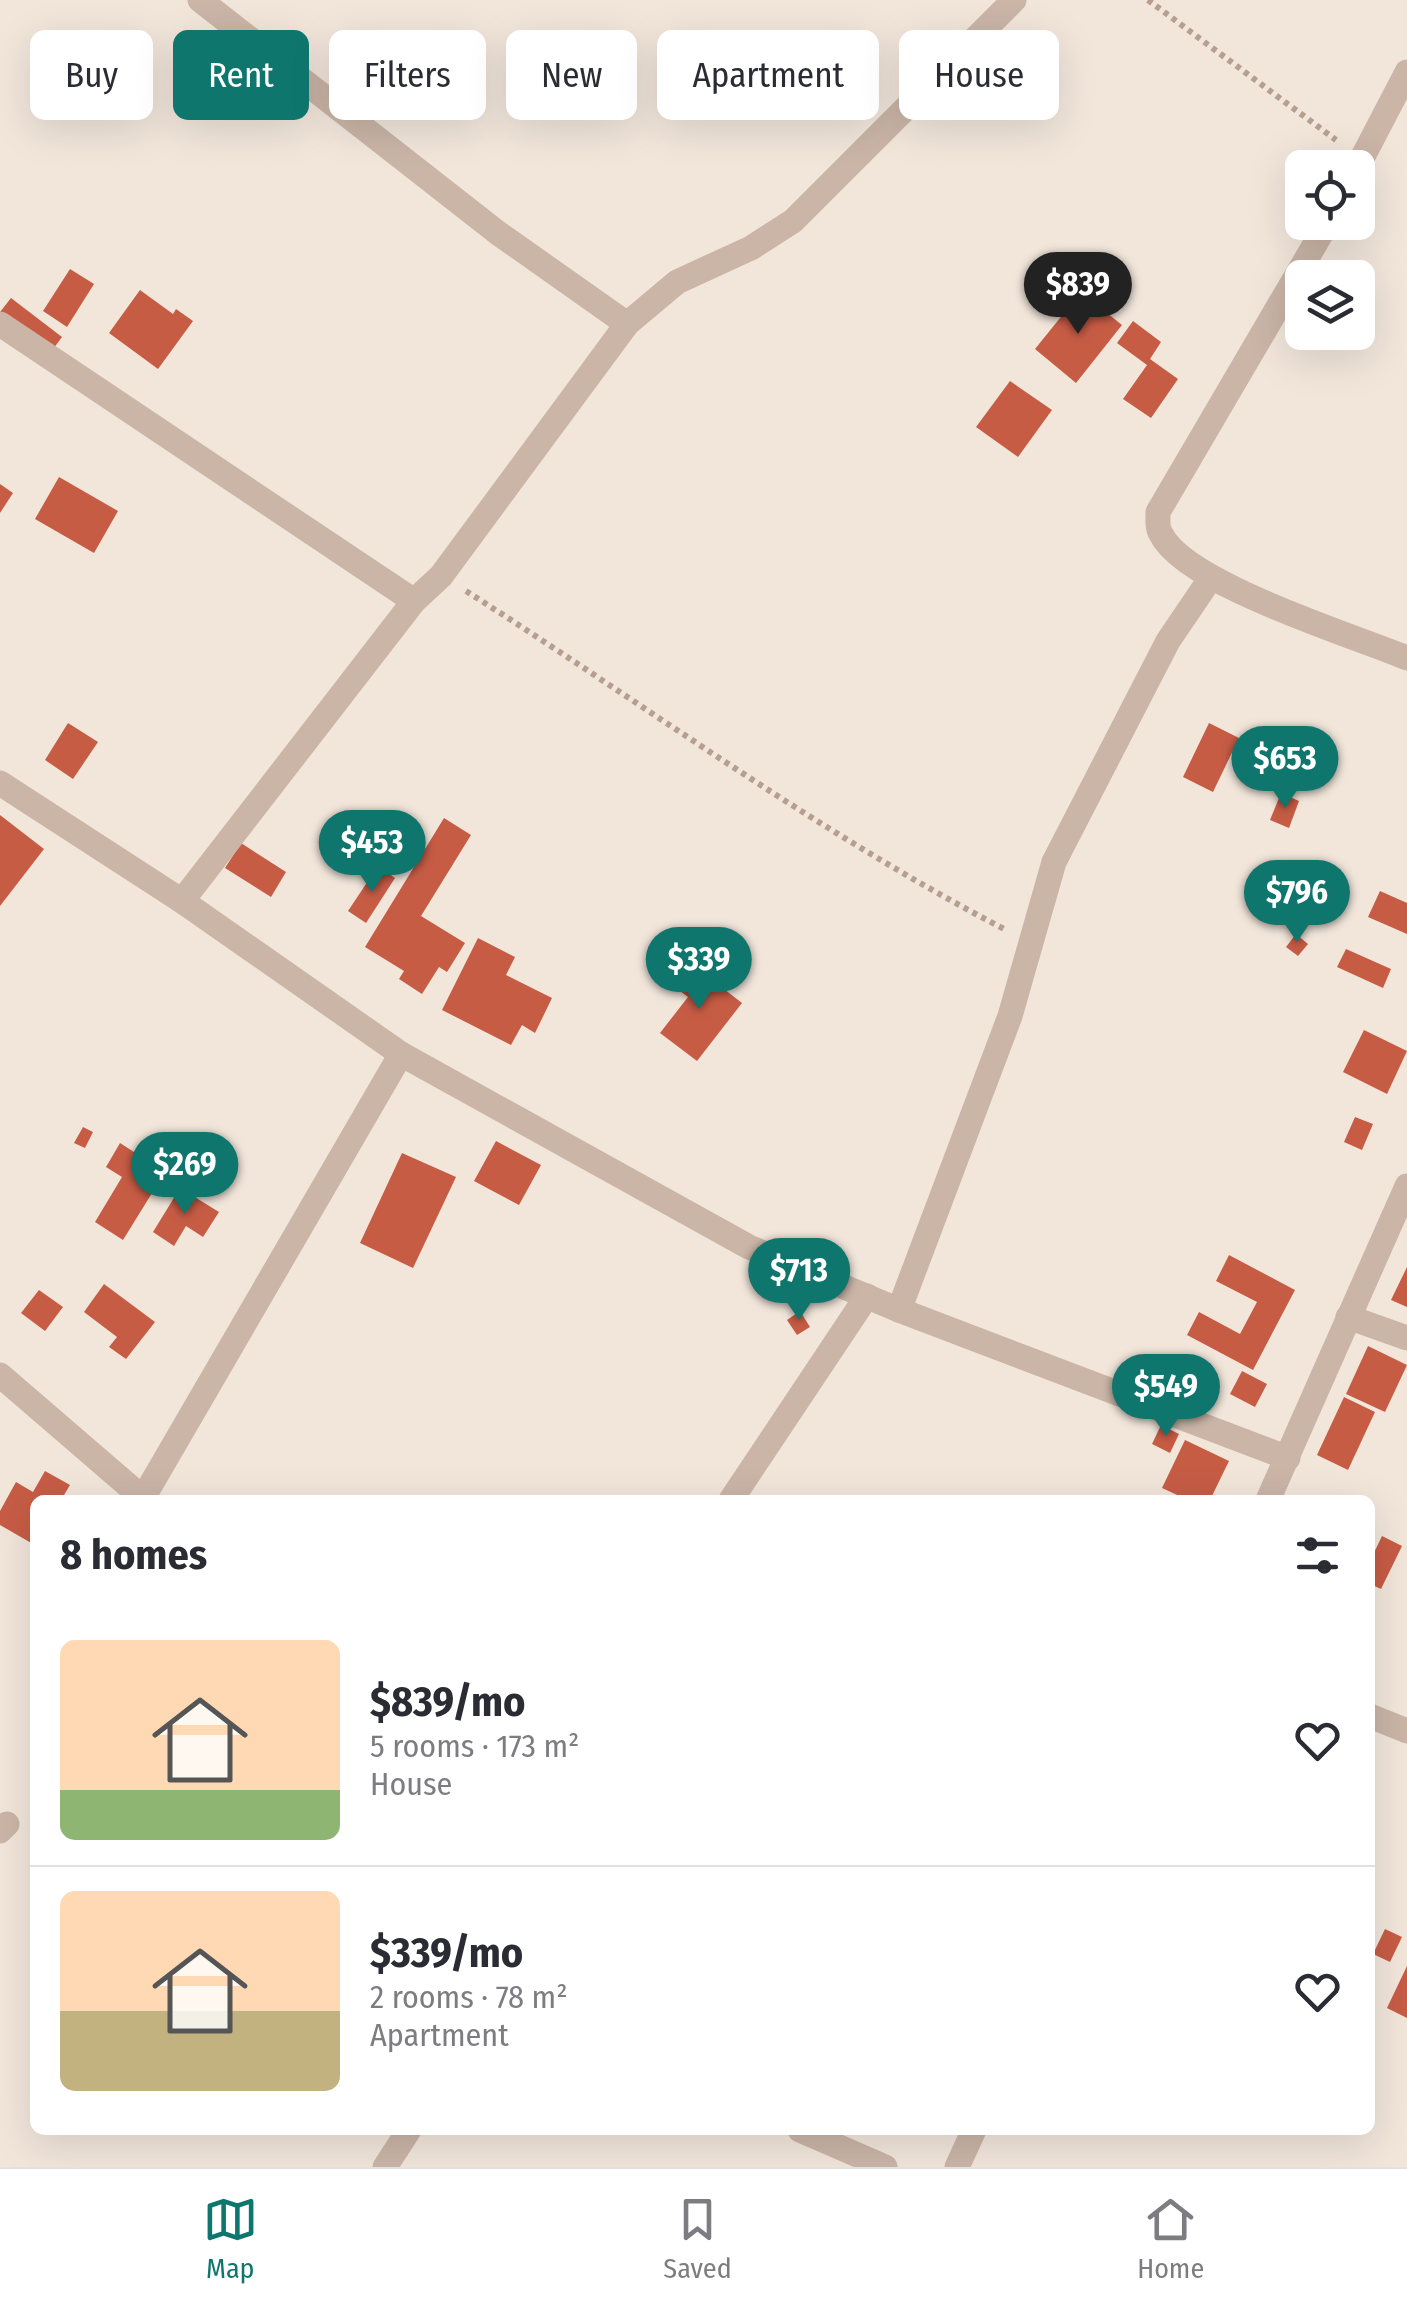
<!DOCTYPE html>
<html lang="en">
<head>
<meta charset="utf-8">
<style>
  :root { --surface:#fff; --page:#f2f2f3; --text:#2b2b33; --muted:#7c7c81; --line:#e1e1e2; --accent:#0f766e }
  body { margin:0; font-family:"Fira Sans Condensed",sans-serif; background:var(--page); color:var(--text); height:100vh; display:flex; flex-direction:column; font-size:38px; white-space:nowrap }
  * { box-sizing:border-box; margin:0 }
  p { font-size:32px; color:var(--muted) }
  .icon { flex:none; width:55px; height:55px; fill:none; stroke:currentColor; stroke-width:2; stroke-linecap:round; stroke-linejoin:round }
  .map { position:relative; flex:1; overflow:hidden }
  .details { position:absolute; left:30px; top:1495px; width:1345px; height:640px; display:flex; flex-direction:column; background:var(--surface); border-radius:15px; box-shadow:0 10px 40px #0002 }
  .details>* { flex:none }
  .guide { position:absolute; left:30px; top:30px; width:1348px; height:90px; display:flex; gap:20px }
  .fabs { position:absolute; left:1285px; top:150px; display:grid; gap:20px }
  .fabs a { display:grid; place-items:center; width:90px; height:90px; border-radius:15px; background:var(--surface); box-shadow:0 10px 40px #0002; font-size:50px }
  .price { position:absolute; translate:-50% -85px; padding:0 22px; border-radius:35px; background:var(--accent); color:#fff; font-size:32px; line-height:65px; filter:drop-shadow(0 2px 5px #0008) }
  .price::after { content:''; position:absolute; left:50%; top:60px; width:30px; height:22px; margin-left:-15px; background:inherit; clip-path:polygon(0 0,100% 0,50% 100%) }
  .price.current { background:#222; color:#fff }
  ul { padding:0; list-style:none }
  li { display:flex; align-items:center; gap:30px; height:250px; padding:0 30px }
  li+li { border-top:2px solid var(--line) }
  li span { display:grid; place-items:center; flex:none; width:280px; height:200px; border-radius:15px; color:#555 }
  li>.icon { margin-inline-start:auto }
  span .icon { width:120px; height:120px; fill:#fffc; stroke-width:1 }
  li b { font-size:42px }
  h2 { display:flex; justify-content:space-between; align-items:center; height:120px; padding:0 30px; font-size:42px }
  .pill { padding:0 35px; border-radius:15px; background:var(--surface); box-shadow:0 10px 40px #0002; font-size:35px; line-height:90px }
  .pill.current { background:var(--accent); color:#fff }
  .menu { display:flex; justify-content:space-around; align-items:center; height:140px; border-top:2px solid var(--line); background:var(--surface); font-size:28px; color:var(--muted) }
  .menu a { display:grid; justify-items:center; gap:5px }
  .menu .current { color:var(--accent) }
  .map>svg:first-child { display:block }
</style>
</head>
<body>
<div class="map">
<svg width="1407" height="2167" viewBox="0 0 1407 2167">
  <rect width="100%" height="100%" fill="#f2e6db"/>
  <g fill="#c75c45">
    <path d="M70 269 94 284 67 327 43 311Z"/>
    <path d="M140 290 173 314 176 309 193 321 158 369 109 333Z"/>
    <path d="M1081 292 1122 325 1076 383 1035 349Z"/>
    <path d="M11 298 62 337 48 356 0 312Z"/>
    <path d="M1133 321 1161 342 1150 359 1178 379 1151 418 1123 399 1147 365 1117 343Z"/>
    <path d="M1010 381 1052 410 1018 457 976 427Z"/>
    <path d="M59 477 118 511 94 553 35 519Z"/>
    <path d="M0 484 13 493 0 513Z"/>
    <path d="M68 723 98 742 73 779 45 760Z"/>
    <path d="M1209 723 1239 738 1213 792 1183 777Z"/>
    <path d="M1281 793 1299 801 1289 828 1270 820Z"/>
    <path d="M0 815 44 849 0 906Z"/>
    <path d="M444 818 471 835 421 916 465 943 447 972 439 967 422 994 399 979 404 971 365 947Z"/>
    <path d="M241 843 286 872 271 897 225 868Z"/>
    <path d="M378 866 395 878 366 923 348 911Z"/>
    <path d="M1380 891 1407 903V934L1368 917Z"/>
    <path d="M1296 934 1308 944 1298 956 1286 947Z"/>
    <path d="M478 938 515 957 506 975 552 998 535 1033 522 1025 511 1045 442 1010Z"/>
    <path d="M1346 949 1391 969 1383 988 1337 967Z"/>
    <path d="M689 962 742 1003 697 1061 660 1033 688 997 672 985Z"/>
    <path d="M1364 1030 1407 1051 1387 1094 1343 1072Z"/>
    <path d="M1355 1117 1373 1124 1362 1150 1344 1142Z"/>
    <path d="M83 1127 93 1132 85 1148 74 1143Z"/>
    <path d="M496 1141 541 1165 519 1205 474 1181Z"/>
    <path d="M120 1143 165 1172 123 1240 95 1222 122 1177 106 1167Z"/>
    <path d="M402 1153 456 1177 413 1268 360 1243Z"/>
    <path d="M180 1188 219 1212 203 1237 186 1226 174 1246 153 1232Z"/>
    <path d="M1229 1255 1295 1290 1253 1370 1187 1335 1199 1312 1240 1334 1257 1302 1216 1281Z"/>
    <path d="M1407 1267V1307L1391 1300Z"/>
    <path d="M104 1284 155 1322 126 1359 109 1347 117 1337 84 1312Z"/>
    <path d="M39 1290 63 1307 45 1331 21 1313Z"/>
    <path d="M800 1311 810 1327 797 1335 787 1320Z"/>
    <path d="M1368 1346 1407 1365 1385 1412 1346 1394Z"/>
    <path d="M1242 1371 1267 1384 1255 1407 1230 1394Z"/>
    <path d="M1344 1397 1375 1412 1348 1470 1317 1455Z"/>
    <path d="M1161 1425 1179 1434 1170 1453 1152 1444Z"/>
    <path d="M1185 1440 1229 1461 1210 1500H1188L1162 1488Z"/>
    <path d="M45 1471 70 1485 61 1500H41V1495L35 1500 33 1544 0 1525V1511L16 1482 33 1492Z"/>
    <path d="M1382 1536 1402 1546 1381 1589 1370 1584V1561Z"/>
    <path d="M1385 1929 1402 1937 1390 1962 1373 1954Z"/>
    <path d="M1407 1966V2018L1387 2008Z"/>
  </g>
  <g fill="none" stroke-linecap="round" stroke-linejoin="round">
    <g stroke="#b69f91" stroke-width="6" stroke-dasharray="5 5" stroke-linecap="butt">
      <path d="M1148 0 1336 140"/>
      <path d="M466 591C645 705 817 832 1006 930"/>
    </g>
    <g stroke="#cab5a7" stroke-width="25">
      <path d="M200 0 498 233 627 324"/>
      <path d="M1357 168 1407 72"/>
      <path d="M1328 222 1158 512C1158 519 1157 528 1161 534 1185 584 1352 635 1407 658"/>
      <path d="M0 324 414 601"/>
      <path d="M0 783 182 901 401 1054 749 1247 899 1310 1288 1458"/>
      <path d="M182 901 414 601 441 576 627 324 677 282 751 248 793 221 1014 0"/>
      <path d="M899 1310 1010 1016 1054 862 1168 641 1210 579"/>
      <path d="M1348 1317 1407 1338"/>
      <path d="M0 1375 145 1500"/>
      <path d="M143 1498 401 1054"/>
      <path d="M731 1500 867 1296"/>
      <path d="M1268 1500 1407 1186"/>
      <path d="M1370 1716 1407 1731"/>
      <path d="M0 1831 7 1824"/>
      <path d="M800 2130 885 2167"/>
      <path d="M385 2167 409 2130"/>
      <path d="M957 2167 974 2130"/>
    </g>
  </g>
</svg>
<div class="fabs">
<a><svg class="icon" aria-label="locate" viewBox="0 0 24 24"><circle cx="12" cy="12" r="6"/><path d="M12 2v4M12 18v4M2 12h4M18 12h4"/></svg></a>
<a><svg class="icon" aria-label="layers" viewBox="0 0 24 24"><path d="M12 4l9 5-9 5-9-5zM3 14l9 5 9-5"/></svg></a>
</div>
<b class="price current" style="left:1078px;top:337px">$839</b>
<b class="price" style="left:1285px;top:811px">$653</b>
<b class="price" style="left:372px;top:895px">$453</b>
<b class="price" style="left:1297px;top:945px">$796</b>
<b class="price" style="left:699px;top:1012px">$339</b>
<b class="price" style="left:185px;top:1217px">$269</b>
<b class="price" style="left:799px;top:1323px">$713</b>
<b class="price" style="left:1166px;top:1439px">$549</b>
<div class="guide">
<a class="pill">Buy</a>
<a class="pill current">Rent</a>
<a class="pill">Filters</a>
<a class="pill">New</a>
<a class="pill">Apartment</a>
<a class="pill">House</a>
</div>
<section class="details">
<h2>8 homes<svg class="icon" aria-label="filters" viewBox="0 0 24 24"><path d="M4 7h16M4 17h16"/><circle cx="9" cy="7" r="2"/><circle cx="15" cy="17" r="2"/></svg></h2>
<ul>
<li><span style="background:linear-gradient(#ffd9b3 75%,#8fb573 0)"><svg class="icon" aria-label="home" viewBox="0 0 24 24"><path d="M3 11l9-7 9 7M6 9v11h12V9"/></svg></span><div><b>$839/mo</b><p>5 rooms · 173 m²</p><p>House</p></div><svg class="icon" aria-label="heart" viewBox="0 0 24 24"><path d="M12 20l-8-8c-3-5 5-10 8-4 3-6 11-1 8 4z"/></svg></li>
<li><span style="background:linear-gradient(#ffd9b3 60%,#c2b280 0)"><svg class="icon" aria-label="home" viewBox="0 0 24 24"><path d="M3 11l9-7 9 7M6 9v11h12V9"/></svg></span><div><b>$339/mo</b><p>2 rooms · 78 m²</p><p>Apartment</p></div><svg class="icon" aria-label="heart" viewBox="0 0 24 24"><path d="M12 20l-8-8c-3-5 5-10 8-4 3-6 11-1 8 4z"/></svg></li>
</ul>
</section>
</div>
<nav class="menu">
<a class="current"><svg class="icon" aria-label="map" viewBox="0 0 24 24"><path d="M3 6l6-2 6 2 6-2v14l-6 2-6-2-6 2zM9 4v14M15 6v14"/></svg>Map</a>
<a><svg class="icon" aria-label="saved" viewBox="0 0 24 24"><path d="M7 4h10v16l-5-4-5 4z"/></svg>Saved</a>
<a><svg class="icon" aria-label="home" viewBox="0 0 24 24"><path d="M3 11l9-7 9 7M6 9v11h12V9"/></svg>Home</a>
</nav>
</body>
</html>
